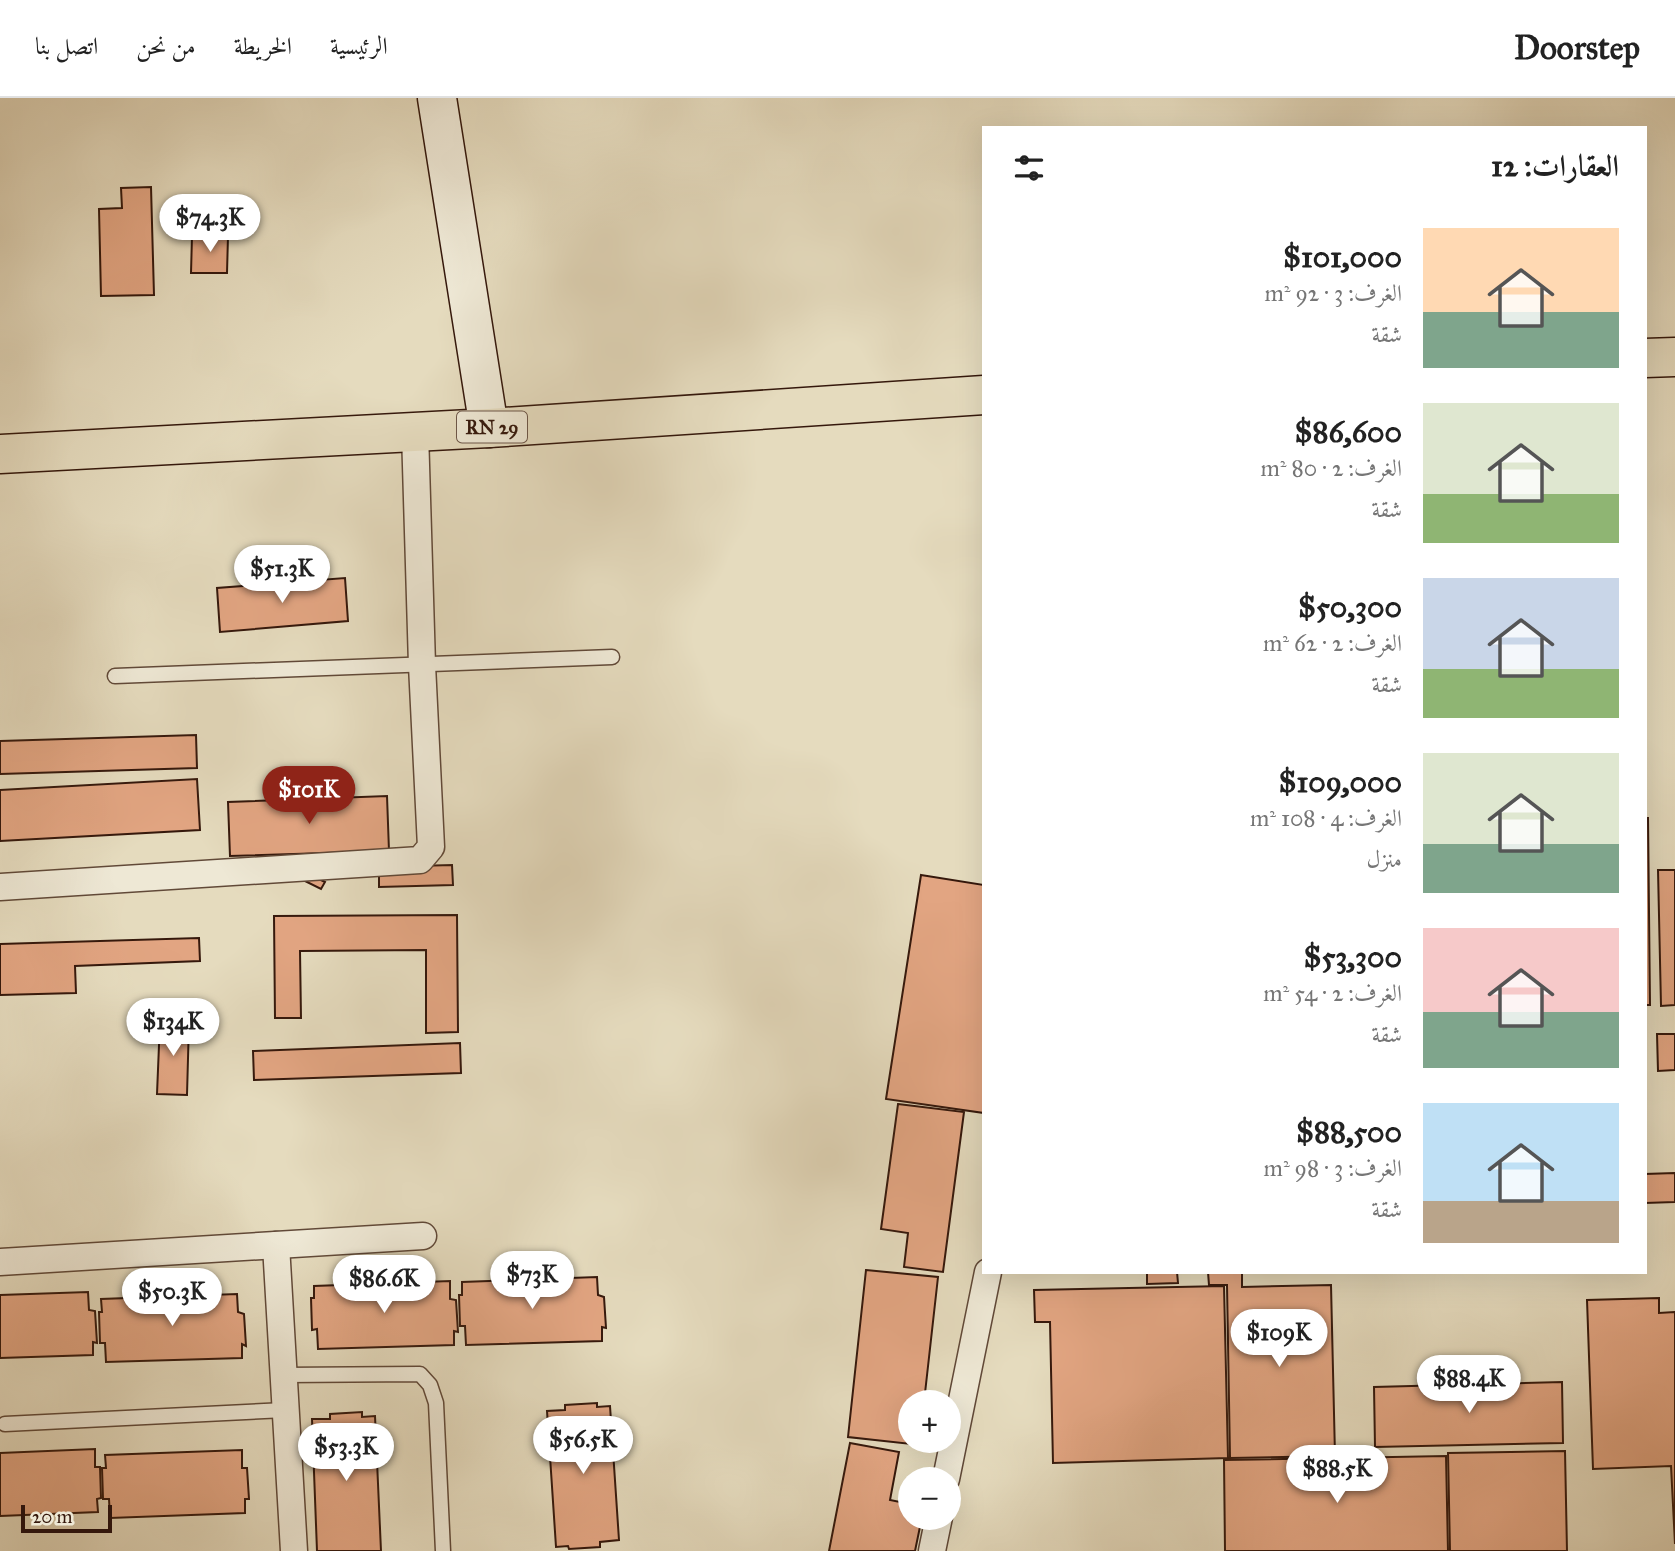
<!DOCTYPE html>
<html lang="ar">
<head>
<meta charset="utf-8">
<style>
  :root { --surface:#fff; --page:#f2f2f2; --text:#222; --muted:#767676; --line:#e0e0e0; --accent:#8f2418 }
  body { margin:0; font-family:"IM FELL Great Primer",Amiri,serif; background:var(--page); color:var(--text); direction:rtl; height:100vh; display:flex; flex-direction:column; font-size:26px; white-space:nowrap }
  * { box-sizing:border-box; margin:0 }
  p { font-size:23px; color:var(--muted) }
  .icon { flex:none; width:38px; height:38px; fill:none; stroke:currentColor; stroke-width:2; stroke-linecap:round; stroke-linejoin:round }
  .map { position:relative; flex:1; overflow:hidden; direction:ltr }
  .side { position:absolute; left:982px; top:28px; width:665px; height:1148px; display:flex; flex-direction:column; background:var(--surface); border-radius:0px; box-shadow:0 7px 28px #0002; direction:rtl }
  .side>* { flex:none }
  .fabs { position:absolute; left:898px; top:1292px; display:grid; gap:14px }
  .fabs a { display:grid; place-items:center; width:63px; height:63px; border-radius:50%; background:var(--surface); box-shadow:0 7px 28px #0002; font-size:35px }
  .scale { position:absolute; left:21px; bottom:18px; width:91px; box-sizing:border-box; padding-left:7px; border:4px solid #35180c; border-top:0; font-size:19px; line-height:24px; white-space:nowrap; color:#35180c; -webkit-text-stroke:5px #eee8d5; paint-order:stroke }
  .price { position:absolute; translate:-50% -60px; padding:0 16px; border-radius:24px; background:#fff; color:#222; font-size:23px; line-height:46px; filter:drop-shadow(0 2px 4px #0008) }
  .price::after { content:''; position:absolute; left:50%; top:42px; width:21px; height:16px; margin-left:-10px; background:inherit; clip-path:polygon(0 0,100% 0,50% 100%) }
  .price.active { background:var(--accent); color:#fff }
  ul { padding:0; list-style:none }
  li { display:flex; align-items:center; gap:21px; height:175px; padding:0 28px }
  li span { display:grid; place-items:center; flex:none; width:196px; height:140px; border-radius:0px; color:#555 }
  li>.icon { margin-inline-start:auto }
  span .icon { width:84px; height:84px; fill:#fffc; stroke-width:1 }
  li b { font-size:30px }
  h2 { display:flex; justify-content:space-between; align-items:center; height:84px; padding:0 28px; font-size:30px }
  header { display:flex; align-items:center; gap:42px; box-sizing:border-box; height:98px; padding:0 35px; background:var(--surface); border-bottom:2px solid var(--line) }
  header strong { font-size:33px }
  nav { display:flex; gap:38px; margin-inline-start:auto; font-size:24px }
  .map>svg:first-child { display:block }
</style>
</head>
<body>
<header>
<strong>Doorstep</strong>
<nav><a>الرئيسية</a><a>الخريطة</a><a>من نحن</a><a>اتصل بنا</a></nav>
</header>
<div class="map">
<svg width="1675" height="1453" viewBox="0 0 1675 1453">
  <rect width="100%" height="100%" fill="#e5dbbe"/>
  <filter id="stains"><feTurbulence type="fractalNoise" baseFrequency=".00286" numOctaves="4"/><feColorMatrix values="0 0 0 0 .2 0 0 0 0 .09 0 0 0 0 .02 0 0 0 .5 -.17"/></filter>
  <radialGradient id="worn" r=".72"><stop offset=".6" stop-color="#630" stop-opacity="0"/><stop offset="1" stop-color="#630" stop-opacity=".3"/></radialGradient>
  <g fill="#e2a582" stroke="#35180c" stroke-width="2">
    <path d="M151 89 154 197 101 198 99 111 122 110 121 90Z"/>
    <path d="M192 138H228L227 175H191Z"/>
    <path d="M345 480 348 523 220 534 217 490Z"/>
    <path d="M196 637 197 670 0 676V643Z"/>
    <path d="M197 681 200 732 0 743V692Z"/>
    <path d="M387 698 389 753 230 758 228 704Z"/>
    <path d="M1645 720H1648L1650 907H1645Z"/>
    <path d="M452 767 453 787 379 789V769Z"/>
    <path d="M1658 772H1675V907L1661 908Z"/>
    <path d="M307 775 325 784 321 791 303 782Z"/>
    <path d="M921 777 984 787V1015L886 1001Z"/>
    <path d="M457 817 458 934 426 935V852L300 853 301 920H275L274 818Z"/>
    <path d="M199 840 200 863 75 868 76 895 0 897V846Z"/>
    <path d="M160 923 189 924 187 997 157 996Z"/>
    <path d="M1657 936H1675V972L1658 973Z"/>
    <path d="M460 945 461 975 254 982 253 953Z"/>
    <path d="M898 1006 964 1014 943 1174 904 1169 908 1135 881 1131Z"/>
    <path d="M1675 1075V1104L1645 1105V1076Z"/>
    <path d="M866 1172 938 1179 924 1304H910V1342H920V1347L848 1339Z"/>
    <path d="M1147 1174H1177L1178 1185 1147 1186Z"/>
    <path d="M1208 1174H1242V1189L1331 1187 1335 1358 1230 1360 1227 1187H1209Z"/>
    <path d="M597 1179 598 1197 604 1199 606 1230 602 1229V1243L466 1247 465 1228H460L459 1197H462V1184Z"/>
    <path d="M450 1183V1201L456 1202 458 1234 454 1233V1247L318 1251 317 1231 312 1232 311 1200H314V1188Z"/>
    <path d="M1224 1188 1228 1360 1053 1365 1050 1224H1035L1034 1192Z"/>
    <path d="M88 1194 89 1212 95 1213 97 1245 93 1244V1257L0 1260V1197Z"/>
    <path d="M237 1196 238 1214 244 1216 246 1248 242 1246V1260L106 1264 105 1245H100L99 1214H102L101 1201Z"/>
    <path d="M1659 1200V1215L1675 1214V1446L1671 1368 1593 1371 1587 1202Z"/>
    <path d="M1562 1284 1563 1345 1375 1349 1374 1289Z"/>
    <path d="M597 1305V1309L610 1308 619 1442 600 1444V1449L569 1451 568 1448 556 1449 547 1313 565 1312V1307Z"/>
    <path d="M362 1314V1319L375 1318 381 1453H317L312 1321H330V1316Z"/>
    <path d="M850 1345 899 1354 890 1402 910 1406V1419H922L915 1453H829Z"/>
    <path d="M95 1351V1369H100L101 1400 97 1401 98 1414 0 1418V1355Z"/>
    <path d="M242 1352V1370H247L249 1401H245V1415L110 1420 109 1401H103L102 1370H106L105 1357Z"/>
    <path d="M1565 1353 1567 1453H1450L1448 1355Z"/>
    <path d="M1446 1358 1448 1453H1225L1224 1362Z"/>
  </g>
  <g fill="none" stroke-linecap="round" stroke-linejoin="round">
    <g stroke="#614938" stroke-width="17">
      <g id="lane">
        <path d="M115 578 612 559"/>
        <path d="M283 1277 420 1276 430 1287 436 1305 443 1453"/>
        <path d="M5 1326 285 1312"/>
      </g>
    </g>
    <g stroke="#614938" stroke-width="29">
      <g id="street">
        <path d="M0 789 420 762 431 749 422 567 415 334"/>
        <path d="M276 1147 294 1453"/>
        <path d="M0 1164 423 1138"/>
        <path d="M946 1381 988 1174"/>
        <path d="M932 1453 939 1419"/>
      </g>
    </g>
    <g stroke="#35180c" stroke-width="41">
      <path id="secondary" d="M437 0 489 330"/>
    </g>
    <g stroke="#35180c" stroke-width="41">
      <g id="primary">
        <path d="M1645 260 1675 259"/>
        <path d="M0 356 489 330 984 297"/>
      </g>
    </g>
    <use href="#lane" stroke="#eee8d5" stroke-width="14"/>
    <use href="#street" stroke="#eee8d5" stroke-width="26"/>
    <use href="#secondary" stroke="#eee8d5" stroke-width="38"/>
    <use href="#primary" stroke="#e5dbbe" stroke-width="38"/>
  </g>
  <g text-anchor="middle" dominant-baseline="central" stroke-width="5" stroke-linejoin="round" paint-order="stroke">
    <rect fill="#eee8d5" stroke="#6c5648" stroke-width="2" x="457" y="313.5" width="70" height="31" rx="5"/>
    <g font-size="19" font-weight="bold" fill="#35180c">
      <text x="492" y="329">RN 29</text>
    </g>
  </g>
  <rect width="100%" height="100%" filter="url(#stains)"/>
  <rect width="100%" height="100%" fill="url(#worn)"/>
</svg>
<div class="fabs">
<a>+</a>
<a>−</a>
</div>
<div class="scale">20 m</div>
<b class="price" style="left:210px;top:156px">$74.3K</b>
<b class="price" style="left:282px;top:507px">$51.3K</b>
<b class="price active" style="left:309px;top:728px">$101K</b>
<b class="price" style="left:173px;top:960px">$134K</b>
<b class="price" style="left:532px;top:1213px">$73K</b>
<b class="price" style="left:384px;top:1217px">$86.6K</b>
<b class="price" style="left:172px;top:1230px">$50.3K</b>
<b class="price" style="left:1279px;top:1271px">$109K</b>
<b class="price" style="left:1469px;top:1317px">$88.4K</b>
<b class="price" style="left:583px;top:1378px">$56.5K</b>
<b class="price" style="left:346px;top:1385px">$53.3K</b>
<b class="price" style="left:1337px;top:1407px">$88.5K</b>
<section class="side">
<h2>العقارات: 12<svg class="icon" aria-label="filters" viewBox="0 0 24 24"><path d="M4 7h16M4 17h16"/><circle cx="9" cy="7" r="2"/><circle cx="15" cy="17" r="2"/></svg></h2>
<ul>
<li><span style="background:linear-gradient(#ffd9b3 60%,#7fa58c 0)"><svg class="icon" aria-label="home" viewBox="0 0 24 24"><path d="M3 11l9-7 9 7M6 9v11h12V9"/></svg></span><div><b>$101,000</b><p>الغرف: 3 · 92 m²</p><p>شقة</p></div></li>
<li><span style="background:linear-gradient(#dfe7d0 65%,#8fb573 0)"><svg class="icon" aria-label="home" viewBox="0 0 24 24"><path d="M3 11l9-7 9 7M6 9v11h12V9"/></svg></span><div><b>$86,600</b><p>الغرف: 2 · 80 m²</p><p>شقة</p></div></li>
<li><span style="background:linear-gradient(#c9d6e8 65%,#8fb573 0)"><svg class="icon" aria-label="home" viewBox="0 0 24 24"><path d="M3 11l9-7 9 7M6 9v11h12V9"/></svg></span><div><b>$50,300</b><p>الغرف: 2 · 62 m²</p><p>شقة</p></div></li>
<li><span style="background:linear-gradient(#dfe7d0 65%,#7fa58c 0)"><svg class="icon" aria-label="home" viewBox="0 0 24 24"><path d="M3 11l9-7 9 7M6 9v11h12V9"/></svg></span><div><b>$109,000</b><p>الغرف: 4 · 108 m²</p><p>منزل</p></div></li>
<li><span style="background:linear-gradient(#f6c9c9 60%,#7fa58c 0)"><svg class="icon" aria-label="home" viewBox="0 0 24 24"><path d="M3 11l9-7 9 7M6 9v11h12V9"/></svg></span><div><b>$53,300</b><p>الغرف: 2 · 54 m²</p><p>شقة</p></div></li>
<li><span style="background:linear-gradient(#bfe0f5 70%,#b9a48a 0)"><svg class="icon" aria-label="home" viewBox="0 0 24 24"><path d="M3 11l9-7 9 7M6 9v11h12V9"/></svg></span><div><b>$88,500</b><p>الغرف: 3 · 98 m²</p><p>شقة</p></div></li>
</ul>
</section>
</div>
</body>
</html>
